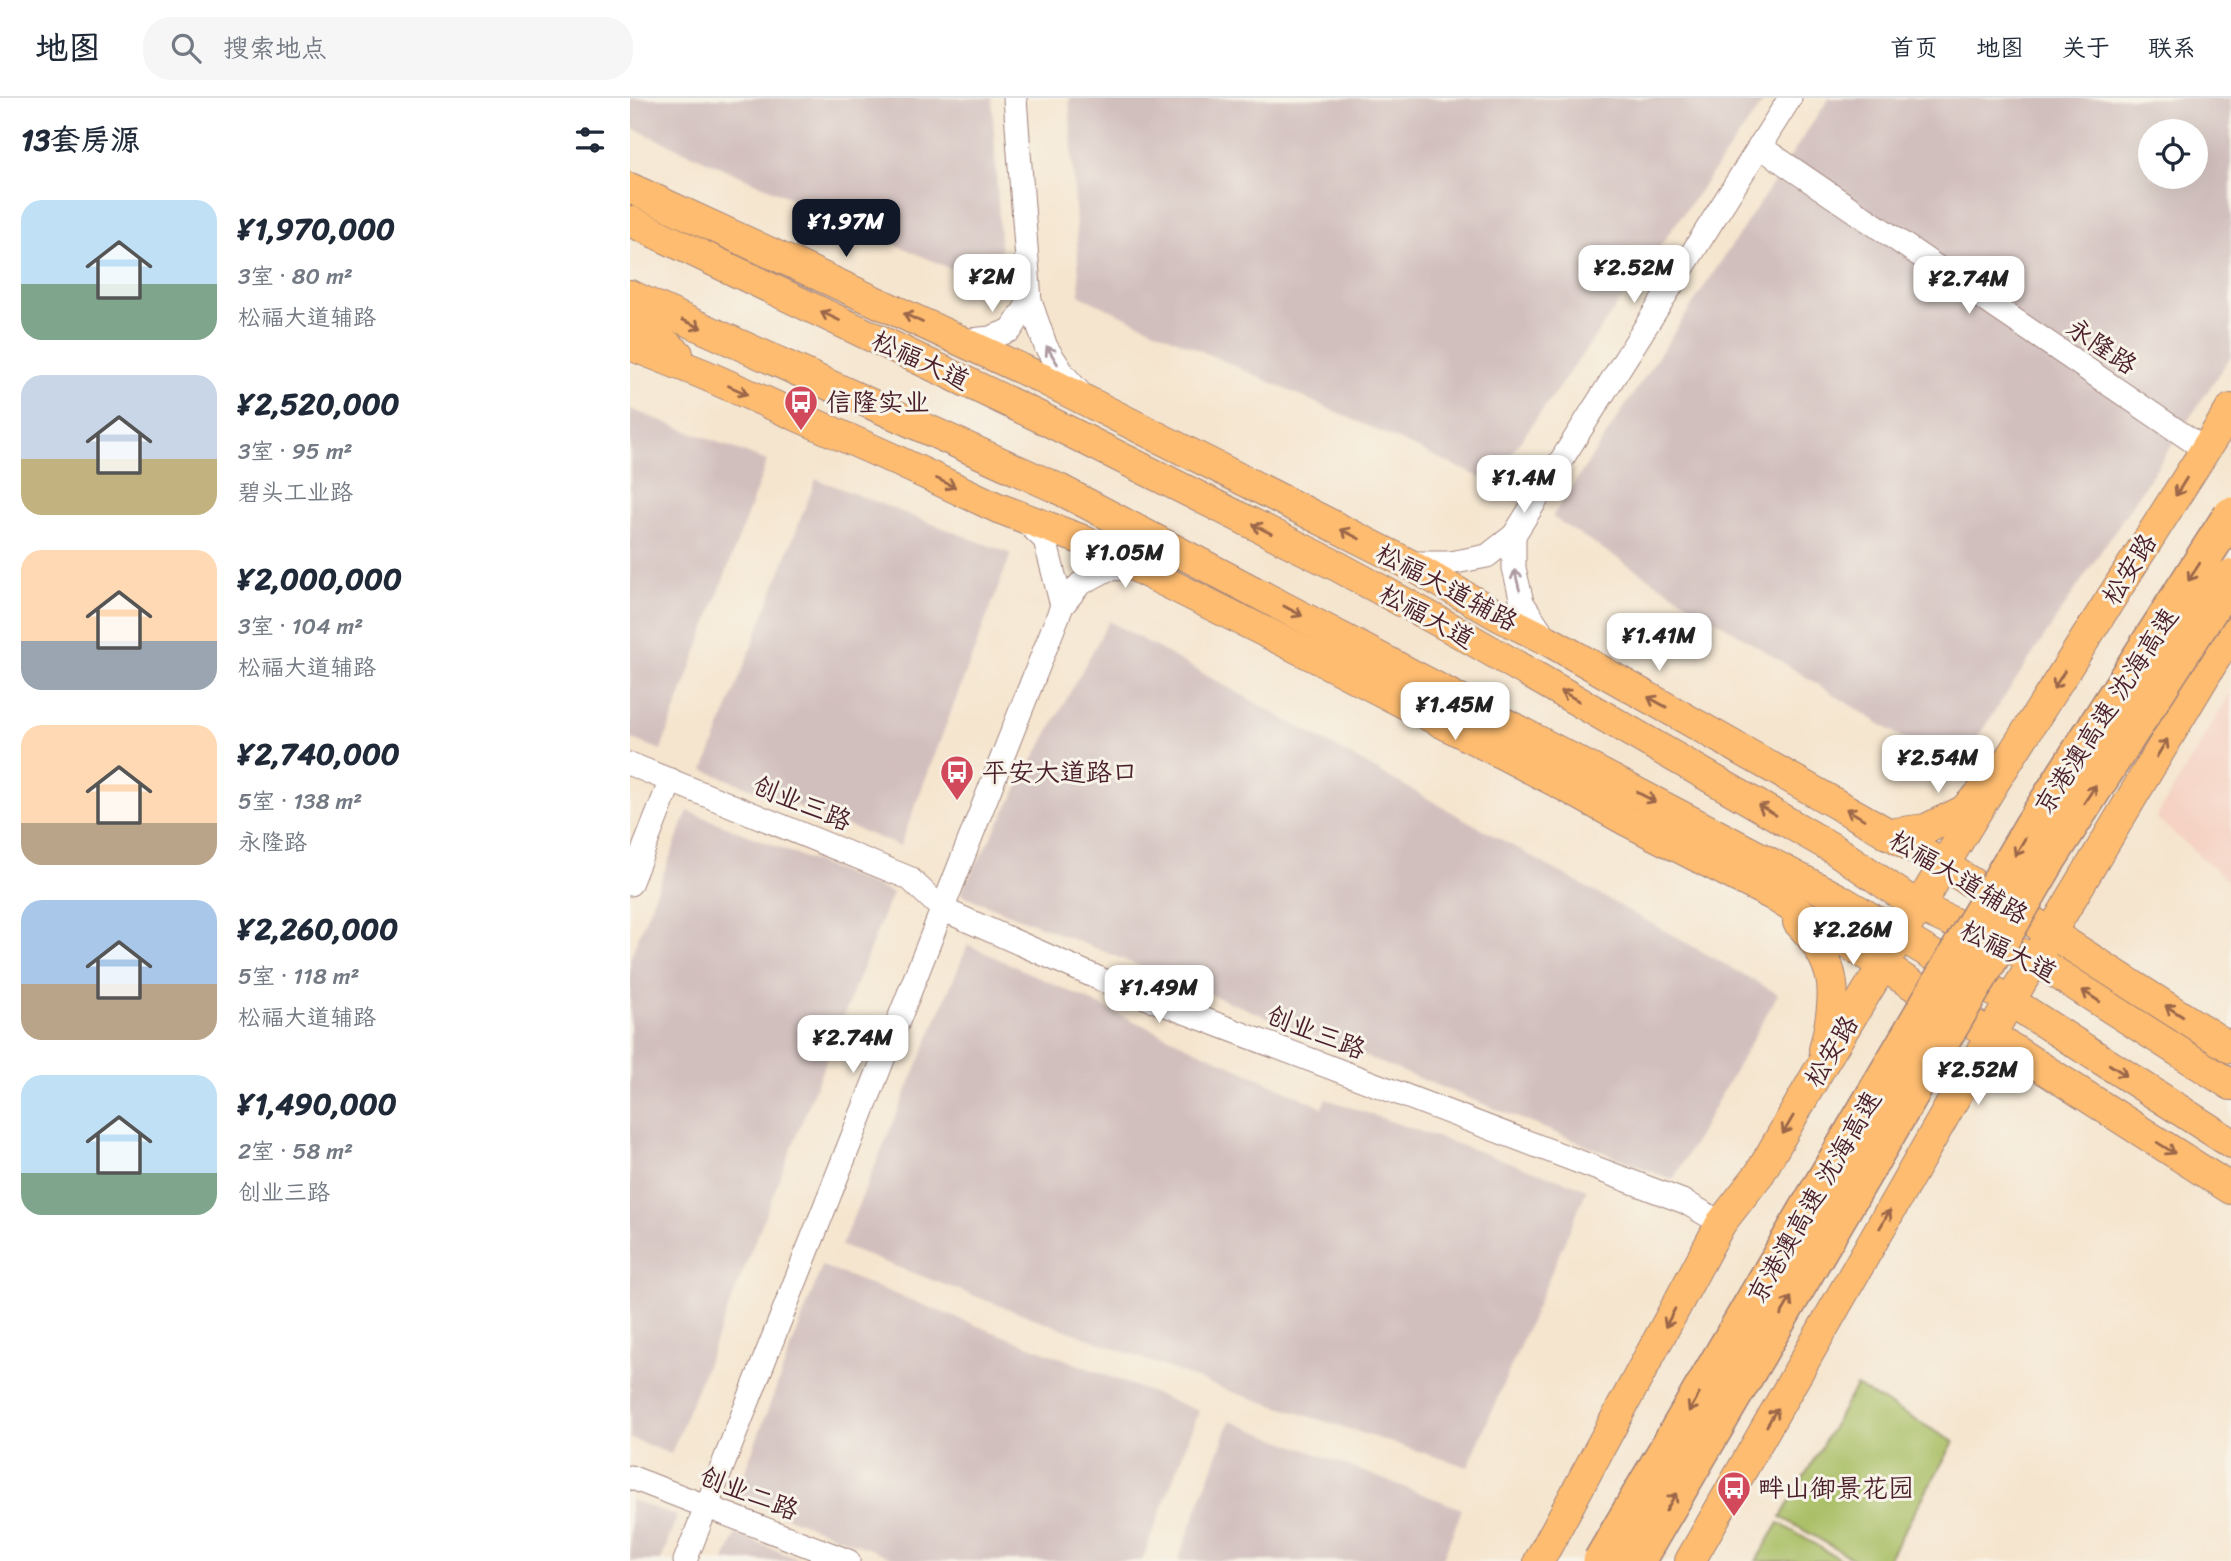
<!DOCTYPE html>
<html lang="zh">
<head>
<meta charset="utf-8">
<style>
  :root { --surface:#fff; --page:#f6f6f7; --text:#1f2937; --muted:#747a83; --line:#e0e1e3; --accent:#111827 }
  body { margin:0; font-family:Sriracha,"LXGW WenKai TC",sans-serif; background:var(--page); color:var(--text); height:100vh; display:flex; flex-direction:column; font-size:26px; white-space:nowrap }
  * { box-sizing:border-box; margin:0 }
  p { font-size:23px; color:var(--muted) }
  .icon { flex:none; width:38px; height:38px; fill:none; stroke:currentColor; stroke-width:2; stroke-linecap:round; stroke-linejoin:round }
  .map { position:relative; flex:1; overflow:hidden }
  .details { display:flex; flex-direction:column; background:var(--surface); width:630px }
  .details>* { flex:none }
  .controls { position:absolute; left:1508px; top:21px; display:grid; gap:14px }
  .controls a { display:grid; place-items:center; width:70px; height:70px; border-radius:50%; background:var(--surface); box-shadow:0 7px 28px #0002; font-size:35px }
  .price { position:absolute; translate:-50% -60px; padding:0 16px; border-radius:14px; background:#fff; color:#222; font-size:23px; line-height:46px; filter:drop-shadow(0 2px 4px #0008) }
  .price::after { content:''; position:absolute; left:50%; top:42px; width:21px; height:16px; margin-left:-10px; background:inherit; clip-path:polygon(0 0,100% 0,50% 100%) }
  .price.active { background:var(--accent); color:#fff }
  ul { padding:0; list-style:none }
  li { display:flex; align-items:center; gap:21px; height:175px; padding:0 21px }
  li span { display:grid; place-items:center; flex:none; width:196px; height:140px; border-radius:21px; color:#555 }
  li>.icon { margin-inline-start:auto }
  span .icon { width:84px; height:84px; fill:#fffc; stroke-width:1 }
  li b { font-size:30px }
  h2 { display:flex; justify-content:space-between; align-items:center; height:84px; padding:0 21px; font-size:30px }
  header { display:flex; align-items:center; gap:42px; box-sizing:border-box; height:98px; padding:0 35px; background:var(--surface); border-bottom:2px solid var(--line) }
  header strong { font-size:33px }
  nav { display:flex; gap:38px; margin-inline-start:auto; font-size:24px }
  .search { width:490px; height:63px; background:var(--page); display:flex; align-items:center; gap:18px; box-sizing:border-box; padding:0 24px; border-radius:28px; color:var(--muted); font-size:26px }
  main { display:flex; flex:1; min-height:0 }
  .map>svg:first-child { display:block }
</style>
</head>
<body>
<header>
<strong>地图</strong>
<div class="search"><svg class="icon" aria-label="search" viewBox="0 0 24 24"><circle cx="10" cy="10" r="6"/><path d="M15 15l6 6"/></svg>搜索地点</div>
<nav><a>首页</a><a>地图</a><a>关于</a><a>联系</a></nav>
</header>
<main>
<section class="details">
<h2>13套房源<svg class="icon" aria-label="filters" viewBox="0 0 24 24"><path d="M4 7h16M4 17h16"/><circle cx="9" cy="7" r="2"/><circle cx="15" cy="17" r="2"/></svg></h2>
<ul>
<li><span style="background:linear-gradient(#bfe0f5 60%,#7fa58c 0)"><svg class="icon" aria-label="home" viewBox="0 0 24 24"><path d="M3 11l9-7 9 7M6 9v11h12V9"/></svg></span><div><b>¥1,970,000</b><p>3室 · 80 m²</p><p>松福大道辅路</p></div></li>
<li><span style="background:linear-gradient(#c9d6e8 60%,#c2b280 0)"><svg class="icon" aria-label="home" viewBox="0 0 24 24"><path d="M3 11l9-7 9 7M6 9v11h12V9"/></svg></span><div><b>¥2,520,000</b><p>3室 · 95 m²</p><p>碧头工业路</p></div></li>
<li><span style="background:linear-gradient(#ffd9b3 65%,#9aa5b1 0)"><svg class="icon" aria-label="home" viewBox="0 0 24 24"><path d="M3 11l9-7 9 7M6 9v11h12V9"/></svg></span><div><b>¥2,000,000</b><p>3室 · 104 m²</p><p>松福大道辅路</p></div></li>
<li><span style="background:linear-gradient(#ffd9b3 70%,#b9a48a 0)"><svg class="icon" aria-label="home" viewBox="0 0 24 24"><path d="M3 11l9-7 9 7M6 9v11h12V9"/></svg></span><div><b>¥2,740,000</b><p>5室 · 138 m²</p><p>永隆路</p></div></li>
<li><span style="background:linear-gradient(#a9c7e8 60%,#b9a48a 0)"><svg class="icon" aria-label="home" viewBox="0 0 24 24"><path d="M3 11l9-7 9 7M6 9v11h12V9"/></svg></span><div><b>¥2,260,000</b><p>5室 · 118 m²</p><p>松福大道辅路</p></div></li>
<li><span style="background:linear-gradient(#bfe0f5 70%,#7fa58c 0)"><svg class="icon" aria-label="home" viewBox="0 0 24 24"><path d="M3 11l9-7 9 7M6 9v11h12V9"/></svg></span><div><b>¥1,490,000</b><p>2室 · 58 m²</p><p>创业三路</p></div></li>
</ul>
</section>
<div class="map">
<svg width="1601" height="1463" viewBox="0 0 1601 1463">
  <rect width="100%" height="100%" fill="#f7f3e8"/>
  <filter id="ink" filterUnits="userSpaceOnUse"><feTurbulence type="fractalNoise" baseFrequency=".0143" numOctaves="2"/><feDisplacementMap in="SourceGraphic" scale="14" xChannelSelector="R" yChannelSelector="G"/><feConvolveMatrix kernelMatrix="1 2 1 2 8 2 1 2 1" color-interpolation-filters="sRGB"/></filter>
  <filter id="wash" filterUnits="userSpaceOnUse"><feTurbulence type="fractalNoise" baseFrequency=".00686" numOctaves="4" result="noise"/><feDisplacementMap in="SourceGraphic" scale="28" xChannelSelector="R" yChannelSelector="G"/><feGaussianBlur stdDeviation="1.57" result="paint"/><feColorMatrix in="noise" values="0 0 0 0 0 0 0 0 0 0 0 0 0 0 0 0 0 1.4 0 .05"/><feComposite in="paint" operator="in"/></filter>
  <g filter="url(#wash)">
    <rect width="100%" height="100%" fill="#f5e5ce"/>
    <path fill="#f5d2c3" d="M1601 594V785L1526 720Z"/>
    <g fill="#d1bfbd" fill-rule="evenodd">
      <path d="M0 0H362L373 194 0 29Z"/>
      <path d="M439 0H1136L861 384 450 198Z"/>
      <path d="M1199 0H1601V258L1325 673 922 419ZM1521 33H1566V79H1521Z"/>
      <path d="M0 311 137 363 31 652 0 640Z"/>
      <path d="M186 381 381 456 270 748 74 672Z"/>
      <path d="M479 523 1148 896 1043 1082 330 796Z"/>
      <path d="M58 713 262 795 41 1356 0 1340V860Z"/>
      <path d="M338 847 692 1009 696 1001 957 1091 838 1369 599 1293 211 1148Z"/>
      <path d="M192 1168 569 1313 512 1463H271L105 1399Z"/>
      <path d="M600 1323 832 1411 812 1463H548Z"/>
      <path d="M0 1402 47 1418 31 1463H0Z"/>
      <path d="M106 1436 172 1463H95Z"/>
    </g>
    <g fill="#a7bd62" stroke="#786e46" stroke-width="2">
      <path d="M1226 1288 1324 1344 1257 1463H1227L1151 1419Z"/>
      <path d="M1149 1425 1213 1463H1126Z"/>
    </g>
  </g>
  <g filter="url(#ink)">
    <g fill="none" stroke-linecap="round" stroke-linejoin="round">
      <g stroke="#a0827c" stroke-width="25">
        <g id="minor">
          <path d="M385 0 400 203 416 249 435 278 453 298"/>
          <path d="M1129 48 1574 351"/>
          <path d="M332 243 360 240 381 232 400 203"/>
          <path d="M395 423 415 442 432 508"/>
          <path d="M884 437 1160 0"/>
          <path d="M777 465H820L857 458 884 437V470L892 504 917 542"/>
          <path d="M0 666 279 780 312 811 486 888 1055 1104 1091 1125"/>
          <path d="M0 786 41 682"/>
          <path d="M0 1379 218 1463"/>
          <path d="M55 1463 432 508 450 486 478 471 508 470"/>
        </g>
      </g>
      <g stroke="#a0827c" stroke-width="32">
        <g id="major">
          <path d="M0 90 411 280 777 465 869 518 917 542 1314 767 1601 950"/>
          <path d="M0 123 416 322 707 468 828 534 1204 751 1289 809 1404 861 1601 987"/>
          <path d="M0 197 429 391 1209 801 1380 903 1601 1045"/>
          <path d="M0 216 48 256"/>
          <path d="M0 247 73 276 257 358 368 410 450 441 687 560 936 689 997 723 1144 798 1601 1091"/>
          <path d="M1257 736 1296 731 1333 713 1349 697"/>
          <path d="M1168 824C1209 866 1208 897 1194 952"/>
          <path d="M909 1463 1091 1125 1130 1075 1189 972 1367 680 1601 311"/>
          <path d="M1060 1463 1380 903 1601 534"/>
        </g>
      </g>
      <use href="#minor" stroke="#fff" stroke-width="23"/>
      <use href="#major" stroke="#fdbc6f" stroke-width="30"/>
      <g stroke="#a0827c" stroke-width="38" stroke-linecap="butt">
        <g id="highway-bridge">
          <path d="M971 1463 1401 729 1601 417"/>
          <path d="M1007 1463 1420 759 1601 479"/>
        </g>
      </g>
      <use href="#highway-bridge" stroke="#fdbc6f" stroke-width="35"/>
    </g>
    <defs><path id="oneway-shaft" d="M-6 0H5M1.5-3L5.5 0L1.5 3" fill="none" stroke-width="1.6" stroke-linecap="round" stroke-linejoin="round" transform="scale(1.75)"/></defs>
    <g stroke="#9b664a">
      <use href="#oneway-shaft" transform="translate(200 218) rotate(-155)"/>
      <use href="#oneway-shaft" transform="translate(283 220) rotate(-155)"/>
      <use href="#oneway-shaft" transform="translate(62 226) rotate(24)"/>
      <use href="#oneway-shaft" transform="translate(108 292) rotate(24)"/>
      <use href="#oneway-shaft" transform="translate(316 385) rotate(25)"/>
      <use href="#oneway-shaft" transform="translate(1551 389) rotate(122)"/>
      <use href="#oneway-shaft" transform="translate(632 431) rotate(-153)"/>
      <use href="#oneway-shaft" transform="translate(720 436) rotate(-153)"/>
      <use href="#oneway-shaft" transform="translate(1564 474) rotate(123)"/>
      <use href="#oneway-shaft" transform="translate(663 513) rotate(28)"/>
      <use href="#oneway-shaft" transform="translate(1429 582) rotate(122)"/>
      <use href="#oneway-shaft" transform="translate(940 598) rotate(-150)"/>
      <use href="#oneway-shaft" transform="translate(1027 604) rotate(-151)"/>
      <use href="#oneway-shaft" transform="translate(1532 650) rotate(-59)"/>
      <use href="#oneway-shaft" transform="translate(1460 696) rotate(-57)"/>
      <use href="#oneway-shaft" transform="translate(1016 699) rotate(28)"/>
      <use href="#oneway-shaft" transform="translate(1137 712) rotate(-150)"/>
      <use href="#oneway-shaft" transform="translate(1225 716) rotate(-149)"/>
      <use href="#oneway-shaft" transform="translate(1390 749) rotate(120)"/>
      <use href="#oneway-shaft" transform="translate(1461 898) rotate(-147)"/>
      <use href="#oneway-shaft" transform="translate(1544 913) rotate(-147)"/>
      <use href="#oneway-shaft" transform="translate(1488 972) rotate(33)"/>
      <use href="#oneway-shaft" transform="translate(1158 1027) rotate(120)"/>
      <use href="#oneway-shaft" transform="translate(1536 1050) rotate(32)"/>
      <use href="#oneway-shaft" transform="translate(1255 1121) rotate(-60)"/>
      <use href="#oneway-shaft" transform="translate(1156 1208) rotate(-60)"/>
      <use href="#oneway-shaft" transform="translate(1040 1220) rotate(118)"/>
      <use href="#oneway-shaft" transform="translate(1064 1305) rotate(120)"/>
      <use href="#oneway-shaft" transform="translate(1142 1319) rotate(-60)"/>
      <use href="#oneway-shaft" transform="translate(1041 1404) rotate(-60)"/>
    </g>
    <g stroke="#ae9aa0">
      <use href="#oneway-shaft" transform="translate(422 257) rotate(-122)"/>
      <use href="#oneway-shaft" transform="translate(887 482) rotate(-104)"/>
    </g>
  </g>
  <defs>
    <g id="bus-pin" transform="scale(1.75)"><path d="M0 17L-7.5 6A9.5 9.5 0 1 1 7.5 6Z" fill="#d1495b" stroke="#f7f3e8"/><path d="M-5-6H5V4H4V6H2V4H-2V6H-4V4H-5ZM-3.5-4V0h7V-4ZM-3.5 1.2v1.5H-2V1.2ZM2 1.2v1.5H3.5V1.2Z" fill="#fff"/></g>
  </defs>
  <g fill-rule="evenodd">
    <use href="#bus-pin" x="171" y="304"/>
    <use href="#bus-pin" x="327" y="674"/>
    <use href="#bus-pin" x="1104" y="1390"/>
  </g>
  <g text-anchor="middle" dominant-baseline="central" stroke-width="6" stroke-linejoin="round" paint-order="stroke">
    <g font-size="26" fill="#4a1f2b" stroke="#f7f3e8">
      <text transform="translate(1472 248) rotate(34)">永隆路</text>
      <text transform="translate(291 262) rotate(25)">松福大道</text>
      <text transform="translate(1499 471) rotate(-58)">松安路</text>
      <text transform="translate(817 489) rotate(28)">松福大道辅路</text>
      <text transform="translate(797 518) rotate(29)">松福大道</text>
      <text transform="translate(1476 613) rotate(-57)">京港澳高速 沈海高速</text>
      <text transform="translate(172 705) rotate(22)">创业三路</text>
      <text transform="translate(1329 779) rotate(31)">松福大道辅路</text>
      <text transform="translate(1379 853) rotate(27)">松福大道</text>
      <text transform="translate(686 934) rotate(21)">创业三路</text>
      <text transform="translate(1201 953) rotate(-59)">松安路</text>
      <text transform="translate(1184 1099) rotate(-60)">京港澳高速 沈海高速</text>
      <text transform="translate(119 1395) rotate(21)">创业二路</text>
    </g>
    <g font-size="26" fill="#4a1f2b" stroke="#f7f3e8" text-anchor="start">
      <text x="196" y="304">信隆实业</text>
      <text x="352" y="674">平安大道路口</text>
      <text x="1128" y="1390">畔山御景花园</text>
    </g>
  </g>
</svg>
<div class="controls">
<a><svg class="icon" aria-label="locate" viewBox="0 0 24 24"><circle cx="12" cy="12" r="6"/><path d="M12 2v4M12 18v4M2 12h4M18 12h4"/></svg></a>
</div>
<b class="price active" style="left:216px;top:161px">¥1.97M</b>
<b class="price" style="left:1004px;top:207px">¥2.52M</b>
<b class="price" style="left:362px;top:216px">¥2M</b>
<b class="price" style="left:1339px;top:218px">¥2.74M</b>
<b class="price" style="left:894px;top:417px">¥1.4M</b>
<b class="price" style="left:495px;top:492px">¥1.05M</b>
<b class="price" style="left:1029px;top:575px">¥1.41M</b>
<b class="price" style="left:825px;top:644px">¥1.45M</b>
<b class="price" style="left:1308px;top:697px">¥2.54M</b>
<b class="price" style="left:1223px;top:869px">¥2.26M</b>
<b class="price" style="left:529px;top:927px">¥1.49M</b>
<b class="price" style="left:223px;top:977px">¥2.74M</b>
<b class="price" style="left:1348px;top:1009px">¥2.52M</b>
</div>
</main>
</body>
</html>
